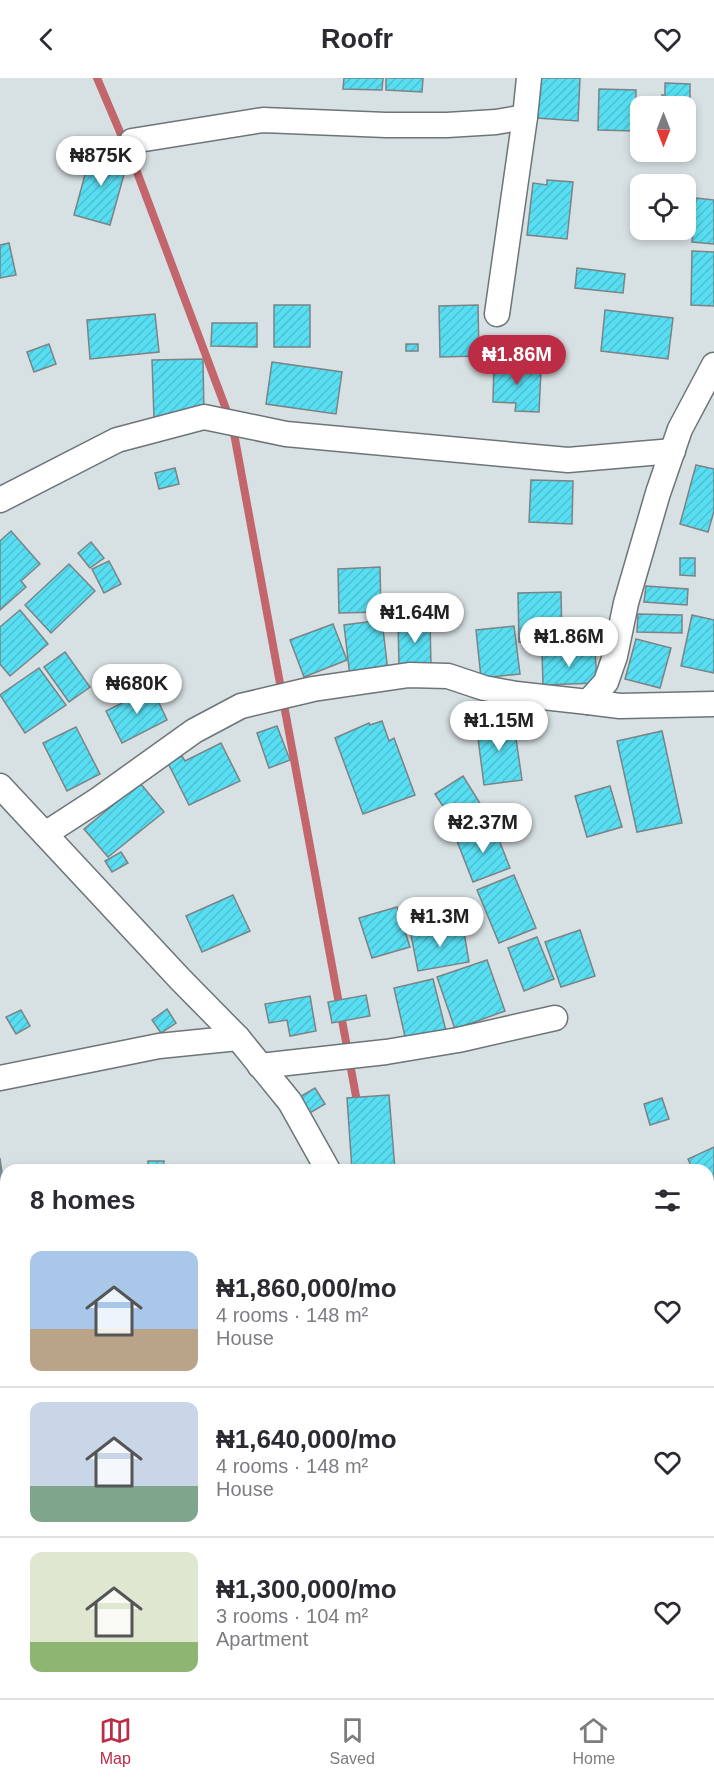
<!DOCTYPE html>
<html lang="en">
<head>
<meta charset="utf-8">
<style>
  :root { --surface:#fff; --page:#f7f7f7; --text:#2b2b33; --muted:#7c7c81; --line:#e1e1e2; --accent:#bd2c45 }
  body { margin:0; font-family:Helvetica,sans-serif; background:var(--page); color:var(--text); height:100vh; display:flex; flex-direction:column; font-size:22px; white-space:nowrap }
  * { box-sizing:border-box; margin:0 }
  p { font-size:20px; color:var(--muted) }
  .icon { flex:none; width:33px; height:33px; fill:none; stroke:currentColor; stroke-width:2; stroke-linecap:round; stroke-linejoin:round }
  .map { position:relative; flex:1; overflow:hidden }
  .panel { position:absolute; left:0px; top:1086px; width:714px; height:534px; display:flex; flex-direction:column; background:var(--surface); border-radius:18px 18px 0 0; box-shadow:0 3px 9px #0003 }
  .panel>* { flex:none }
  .needle { width:39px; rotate:180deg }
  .fabs { position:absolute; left:630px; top:18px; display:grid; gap:12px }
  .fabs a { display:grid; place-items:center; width:66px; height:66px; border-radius:12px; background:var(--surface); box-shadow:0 3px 9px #0003; font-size:30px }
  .price { position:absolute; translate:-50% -51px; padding:0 14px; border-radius:21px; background:#fff; color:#222; font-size:20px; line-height:39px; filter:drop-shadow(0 2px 3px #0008) }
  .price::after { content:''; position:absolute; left:50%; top:36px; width:18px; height:14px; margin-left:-9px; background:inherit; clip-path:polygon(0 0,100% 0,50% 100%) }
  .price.current { background:var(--accent); color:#fff }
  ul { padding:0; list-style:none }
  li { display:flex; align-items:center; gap:18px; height:150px; padding:0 30px }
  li+li { border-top:2px solid var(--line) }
  li span { display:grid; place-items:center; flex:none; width:168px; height:120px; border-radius:12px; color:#555 }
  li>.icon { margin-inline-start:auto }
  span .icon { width:72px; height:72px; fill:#fffc; stroke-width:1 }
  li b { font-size:26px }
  h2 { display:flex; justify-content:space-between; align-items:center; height:72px; padding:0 30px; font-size:26px }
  header { display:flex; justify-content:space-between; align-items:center; height:78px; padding:0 30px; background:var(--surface); font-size:27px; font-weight:700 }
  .menu { display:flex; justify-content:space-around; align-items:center; height:84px; border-top:2px solid var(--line); background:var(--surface); font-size:16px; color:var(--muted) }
  .menu a { display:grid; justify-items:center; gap:3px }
  .menu .current { color:var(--accent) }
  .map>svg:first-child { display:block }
</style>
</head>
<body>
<header><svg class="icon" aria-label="back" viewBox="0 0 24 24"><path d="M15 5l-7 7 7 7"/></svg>Roofr<svg class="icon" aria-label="heart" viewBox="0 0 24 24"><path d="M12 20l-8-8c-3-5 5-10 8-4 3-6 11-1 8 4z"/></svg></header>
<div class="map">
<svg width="714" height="1620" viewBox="0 0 714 1620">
  <defs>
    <pattern id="building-hatch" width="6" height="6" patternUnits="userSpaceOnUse" patternTransform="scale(1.5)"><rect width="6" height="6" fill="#58def2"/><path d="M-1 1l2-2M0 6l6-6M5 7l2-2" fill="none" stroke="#4dbfd0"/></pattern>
  </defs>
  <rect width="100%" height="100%" fill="#d7e0e2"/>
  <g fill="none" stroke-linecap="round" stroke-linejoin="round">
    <g stroke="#c2666c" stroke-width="8">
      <path d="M97 0 137 94 229 339"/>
      <path d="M233 350 358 1029"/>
    </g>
  </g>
  <g fill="url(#building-hatch)" stroke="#7b8384" stroke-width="1.5">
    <path d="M344 0H383L382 12 343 11Z"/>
    <path d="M386 0H423L422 14 386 12Z"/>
    <path d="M539 0H580L578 43 537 40Z"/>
    <path d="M665 5 690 6V26L662 25V17H665Z"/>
    <path d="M599 11 636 12 635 53 598 52Z"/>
    <path d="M92 71 128 82 110 147 74 137Z"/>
    <path d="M547 102 573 104 567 161 527 157 533 105 547 107Z"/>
    <path d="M696 120 714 122V166L692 164Z"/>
    <path d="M9 165 16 197 0 200V167Z"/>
    <path d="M692 173 714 174V228L691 227Z"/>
    <path d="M577 190 625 196 623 215 575 210Z"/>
    <rect x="274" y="227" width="36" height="42"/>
    <path d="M478 227 479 278 440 279 439 228Z"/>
    <path d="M605 232 673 240 668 281 601 273Z"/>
    <path d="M155 236 159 274 90 281 87 242Z"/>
    <path d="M212 245H257V269L211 268Z"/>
    <path d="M49 266 56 286 34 294 27 274Z"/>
    <rect x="406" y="266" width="12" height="7"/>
    <path d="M203 281 204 339 154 340 152 282Z"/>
    <path d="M272 284 342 294 336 336 266 326Z"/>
    <path d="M494 284 528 285V291L541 292 539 334 515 333 516 325 493 324Z"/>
    <path d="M696 387 714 391V433L708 454 680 446Z"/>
    <path d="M175 390 179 406 159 411 155 395Z"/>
    <path d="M531 402 573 403 572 446 529 444Z"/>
    <path d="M11 453 40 486 21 503 26 509 0 532V463Z"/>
    <path d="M91 464 104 480 90 490 78 475Z"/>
    <path d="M680 480H695V498L680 497Z"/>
    <path d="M109 483 121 506 104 515 92 491Z"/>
    <path d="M69 486 95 513 51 555 25 527Z"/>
    <path d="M380 489 381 534 339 535 338 491Z"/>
    <path d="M646 508 688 511 687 527 644 524Z"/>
    <path d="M561 514 562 563 519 564 518 515Z"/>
    <path d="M20 532 48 566 10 598 0 586V549Z"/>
    <path d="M638 536 682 537V555L637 554Z"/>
    <path d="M692 537 714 542V595L681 588Z"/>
    <path d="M382 542 388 594 350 599 344 547Z"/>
    <path d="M430 542 431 589H399L398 543Z"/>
    <path d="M333 546 347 582 304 599 290 562Z"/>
    <path d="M514 548 520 596 481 600 476 552Z"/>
    <path d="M636 561 671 570 660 610 625 601Z"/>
    <path d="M595 572 597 605 543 607 542 574Z"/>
    <path d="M65 574 90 609 69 624 44 589Z"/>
    <path d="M39 590 66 627 25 655 0 617Z"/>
    <path d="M152 610 167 642 122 665 106 633Z"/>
    <path d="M513 640 522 702 484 707 476 645Z"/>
    <path d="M382 643 389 663 394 660 415 717 363 736 335 660 369 645 370 647Z"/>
    <path d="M277 648 290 682 269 690 257 655Z"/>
    <path d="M76 649 100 696 67 713 43 665Z"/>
    <path d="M662 653 682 745 637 754 617 663Z"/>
    <path d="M221 665 240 703 189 727 168 685 182 678 185 683Z"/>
    <path d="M463 698 486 735 459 753 435 716Z"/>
    <path d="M140 705 164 734 108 779 84 751Z"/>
    <path d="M610 708 622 749 587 759 575 718Z"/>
    <path d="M494 749 510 790 473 804 457 763Z"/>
    <path d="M121 774 128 785 112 794 105 783Z"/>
    <path d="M514 797 536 850 499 865 477 812Z"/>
    <path d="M233 817 250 853 202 874 186 838Z"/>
    <path d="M397 829 410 869 372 880 359 840Z"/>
    <path d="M463 848 469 884 418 893 411 857Z"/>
    <path d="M580 852 595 898 561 909 545 864Z"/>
    <path d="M537 859 554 901 524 913 508 870Z"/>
    <path d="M487 882 505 933 455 951 437 899Z"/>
    <path d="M433 901 446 953 406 963 394 910Z"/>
    <path d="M366 917 370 938 332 945 328 924Z"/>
    <path d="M310 918 316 953 290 958 287 942 269 945 265 926Z"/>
    <path d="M167 931 176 945 161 955 152 942Z"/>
    <path d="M21 932 30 948 16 956 6 939Z"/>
    <path d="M315 1010 325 1026 308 1036 298 1020Z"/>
    <path d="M389 1017 395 1092H352L347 1020Z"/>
    <path d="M662 1020 669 1041 650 1047 644 1026Z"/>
    <path d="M714 1069V1107L708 1110V1092H693L688 1081Z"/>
    <path d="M0 1080 4 1110 0 1111Z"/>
    <path d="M148 1083H164L163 1092H148Z"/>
    <path d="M6 1143V1181L0 1182V1144Z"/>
    <path d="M0 1598 6 1599V1614H31V1620H0Z"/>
    <rect x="65" y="1614" width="46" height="6"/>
    <path d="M128 1614H168L169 1620H128Z"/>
    <path d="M175 1614H208V1618H221V1620H175Z"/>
    <path d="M298 1614H340L341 1620H299Z"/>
    <path d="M392 1614H462L463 1620H392Z"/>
  </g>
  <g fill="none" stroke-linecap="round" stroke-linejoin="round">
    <g stroke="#6d7577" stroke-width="27">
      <g id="minor">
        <path d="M132 63 263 42 386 47H447L496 44 525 39 529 0"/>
        <path d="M497 236 525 39"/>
        <path d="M0 422 117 362 204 339 286 356 568 382 673 373"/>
        <path d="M588 624 620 628 714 626"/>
        <path d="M0 708 180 901 238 960 290 1024 328 1092"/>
        <path d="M45 756 99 721 194 653 241 628 313 611 409 597 448 598 484 610 516 616 588 624 606 604 615 578 626 525 658 415 680 351 714 287"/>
        <path d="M260 988 386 974 458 962 555 940"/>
        <path d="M0 1000 159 968 238 960"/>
        <path d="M708 1128 714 1126"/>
        <path d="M0 1217 6 1216"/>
        <path d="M708 1429 714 1427"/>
        <path d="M0 1548 6 1547"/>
        <path d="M55 1614V1620"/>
        <path d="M489 1614V1620"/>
      </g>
    </g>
    <use href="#minor" stroke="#fff" stroke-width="24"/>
  </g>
</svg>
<div class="fabs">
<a><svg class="needle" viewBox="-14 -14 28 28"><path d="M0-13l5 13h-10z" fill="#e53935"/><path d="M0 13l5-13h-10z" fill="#7c7c81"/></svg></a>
<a><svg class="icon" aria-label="locate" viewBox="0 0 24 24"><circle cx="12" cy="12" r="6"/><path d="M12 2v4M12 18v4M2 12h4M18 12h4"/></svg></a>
</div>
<b class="price" style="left:101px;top:109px">₦875K</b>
<b class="price current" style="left:517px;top:308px">₦1.86M</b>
<b class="price" style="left:415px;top:566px">₦1.64M</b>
<b class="price" style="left:569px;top:590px">₦1.86M</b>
<b class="price" style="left:137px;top:637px">₦680K</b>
<b class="price" style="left:499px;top:674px">₦1.15M</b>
<b class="price" style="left:483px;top:776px">₦2.37M</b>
<b class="price" style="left:440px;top:870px">₦1.3M</b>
<section class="panel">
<h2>8 homes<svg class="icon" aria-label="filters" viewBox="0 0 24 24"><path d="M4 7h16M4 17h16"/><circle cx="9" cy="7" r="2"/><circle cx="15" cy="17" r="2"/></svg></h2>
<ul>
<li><span style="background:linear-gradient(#a9c7e8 65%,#b9a48a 0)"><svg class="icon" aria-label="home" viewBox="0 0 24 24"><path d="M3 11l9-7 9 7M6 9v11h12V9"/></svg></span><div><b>₦1,860,000/mo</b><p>4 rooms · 148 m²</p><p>House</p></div><svg class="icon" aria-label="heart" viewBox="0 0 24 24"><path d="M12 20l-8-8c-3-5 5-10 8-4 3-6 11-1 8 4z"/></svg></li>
<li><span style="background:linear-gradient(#c9d6e8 70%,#7fa58c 0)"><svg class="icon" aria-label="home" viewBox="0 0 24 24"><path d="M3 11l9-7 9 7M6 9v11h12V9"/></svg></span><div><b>₦1,640,000/mo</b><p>4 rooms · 148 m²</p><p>House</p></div><svg class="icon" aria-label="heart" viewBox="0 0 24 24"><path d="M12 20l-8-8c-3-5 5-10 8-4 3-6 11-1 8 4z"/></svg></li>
<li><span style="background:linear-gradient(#dfe7d0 75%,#8fb573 0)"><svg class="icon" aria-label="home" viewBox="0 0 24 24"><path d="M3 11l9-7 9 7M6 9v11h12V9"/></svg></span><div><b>₦1,300,000/mo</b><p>3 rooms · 104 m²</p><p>Apartment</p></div><svg class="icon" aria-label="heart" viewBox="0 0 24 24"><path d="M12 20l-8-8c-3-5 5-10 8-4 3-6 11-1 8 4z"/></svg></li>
</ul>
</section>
</div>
<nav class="menu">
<a class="current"><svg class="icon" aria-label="map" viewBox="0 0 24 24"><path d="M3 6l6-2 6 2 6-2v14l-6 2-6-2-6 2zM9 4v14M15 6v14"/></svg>Map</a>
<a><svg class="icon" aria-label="saved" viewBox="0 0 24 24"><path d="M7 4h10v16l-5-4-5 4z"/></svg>Saved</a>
<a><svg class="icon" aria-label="home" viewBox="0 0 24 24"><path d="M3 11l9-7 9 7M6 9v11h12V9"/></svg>Home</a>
</nav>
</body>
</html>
